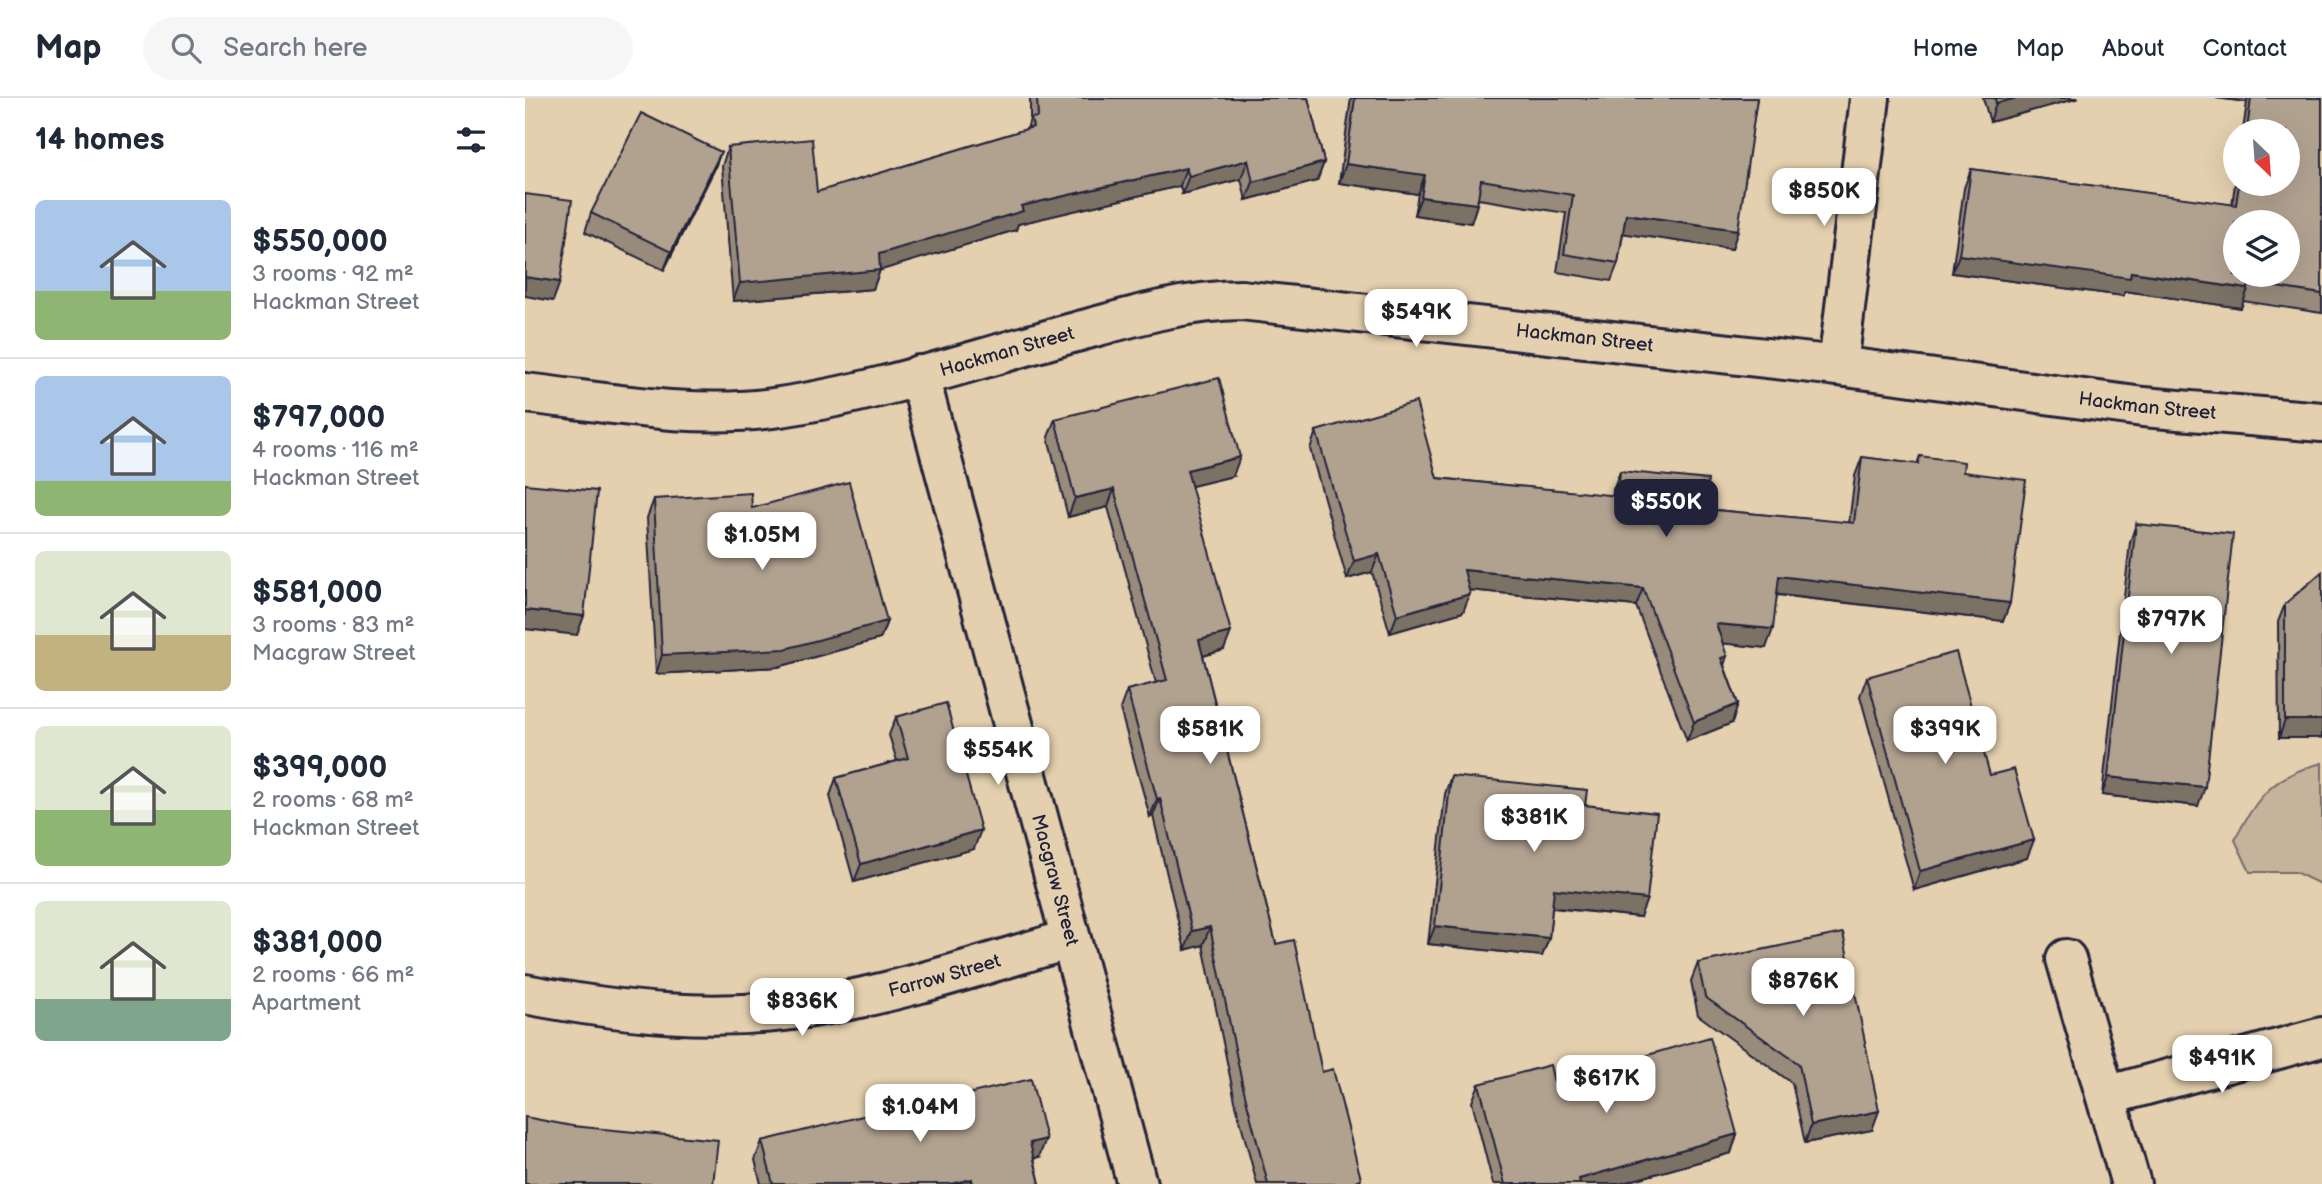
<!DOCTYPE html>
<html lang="en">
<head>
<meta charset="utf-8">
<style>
  :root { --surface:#fff; --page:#f6f6f7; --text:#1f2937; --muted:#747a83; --line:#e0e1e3; --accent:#22223b }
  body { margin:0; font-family:"Balsamiq Sans",sans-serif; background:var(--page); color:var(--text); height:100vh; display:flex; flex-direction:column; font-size:26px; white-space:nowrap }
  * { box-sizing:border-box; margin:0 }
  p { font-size:23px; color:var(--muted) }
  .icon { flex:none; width:38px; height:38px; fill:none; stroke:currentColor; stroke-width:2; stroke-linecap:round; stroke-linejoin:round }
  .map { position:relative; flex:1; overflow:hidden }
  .sheet { display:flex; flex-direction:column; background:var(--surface); width:525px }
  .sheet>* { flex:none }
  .needle { width:46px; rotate:155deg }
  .tools { position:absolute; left:1698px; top:21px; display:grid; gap:14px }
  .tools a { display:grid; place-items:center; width:77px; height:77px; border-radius:50%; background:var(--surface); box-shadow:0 7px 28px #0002; font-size:35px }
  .price { position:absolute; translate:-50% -60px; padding:0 16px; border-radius:14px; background:#fff; color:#222; font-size:23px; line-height:46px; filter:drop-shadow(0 2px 4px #0008) }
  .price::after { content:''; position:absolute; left:50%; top:42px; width:21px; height:16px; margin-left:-10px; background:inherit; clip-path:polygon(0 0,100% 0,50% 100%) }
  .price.on { background:var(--accent); color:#fff }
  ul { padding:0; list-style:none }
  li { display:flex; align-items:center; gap:21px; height:175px; padding:0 35px }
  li+li { border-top:2px solid var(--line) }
  li span { display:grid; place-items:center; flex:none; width:196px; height:140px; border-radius:10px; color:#555 }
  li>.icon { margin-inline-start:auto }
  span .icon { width:84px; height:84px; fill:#fffc; stroke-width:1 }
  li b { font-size:30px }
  h2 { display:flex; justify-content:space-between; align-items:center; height:84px; padding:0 35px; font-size:30px }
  header { display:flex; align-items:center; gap:42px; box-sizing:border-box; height:98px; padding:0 35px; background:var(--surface); border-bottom:2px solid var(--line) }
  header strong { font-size:33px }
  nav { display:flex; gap:38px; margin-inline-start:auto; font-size:24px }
  .search { width:490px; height:63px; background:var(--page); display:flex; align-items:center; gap:18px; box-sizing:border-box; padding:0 24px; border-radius:38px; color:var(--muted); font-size:26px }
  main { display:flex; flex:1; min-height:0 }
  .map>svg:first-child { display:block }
</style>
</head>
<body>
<header>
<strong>Map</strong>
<div class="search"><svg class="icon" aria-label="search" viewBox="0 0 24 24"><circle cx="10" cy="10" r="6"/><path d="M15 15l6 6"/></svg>Search here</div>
<nav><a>Home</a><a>Map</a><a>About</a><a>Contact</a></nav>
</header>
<main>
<section class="sheet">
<h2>14 homes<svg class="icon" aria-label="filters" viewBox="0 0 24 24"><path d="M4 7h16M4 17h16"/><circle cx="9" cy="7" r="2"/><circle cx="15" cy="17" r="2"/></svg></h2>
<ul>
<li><span style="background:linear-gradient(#a9c7e8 65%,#8fb573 0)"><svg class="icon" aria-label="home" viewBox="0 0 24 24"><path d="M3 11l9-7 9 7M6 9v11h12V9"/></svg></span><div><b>$550,000</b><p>3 rooms · 92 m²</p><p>Hackman Street</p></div></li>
<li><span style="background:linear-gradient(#a9c7e8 75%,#8fb573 0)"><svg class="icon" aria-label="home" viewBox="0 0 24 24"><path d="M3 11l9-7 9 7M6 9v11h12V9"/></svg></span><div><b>$797,000</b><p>4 rooms · 116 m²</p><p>Hackman Street</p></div></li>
<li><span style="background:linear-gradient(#dfe7d0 60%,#c2b280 0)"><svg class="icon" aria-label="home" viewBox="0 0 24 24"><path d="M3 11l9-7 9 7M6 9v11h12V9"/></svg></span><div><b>$581,000</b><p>3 rooms · 83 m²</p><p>Macgraw Street</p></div></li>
<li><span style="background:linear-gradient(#dfe7d0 60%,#8fb573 0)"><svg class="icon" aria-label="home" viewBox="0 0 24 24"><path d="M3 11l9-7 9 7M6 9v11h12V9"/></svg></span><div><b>$399,000</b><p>2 rooms · 68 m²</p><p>Hackman Street</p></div></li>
<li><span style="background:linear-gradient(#dfe7d0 70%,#7fa58c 0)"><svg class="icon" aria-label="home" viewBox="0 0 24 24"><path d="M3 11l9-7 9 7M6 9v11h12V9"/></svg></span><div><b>$381,000</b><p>2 rooms · 66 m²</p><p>Apartment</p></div></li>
</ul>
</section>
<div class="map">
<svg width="1797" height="1086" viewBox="0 0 1797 1086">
  <rect width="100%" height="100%" fill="#e4d0ae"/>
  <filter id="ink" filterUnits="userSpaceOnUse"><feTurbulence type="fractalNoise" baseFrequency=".0143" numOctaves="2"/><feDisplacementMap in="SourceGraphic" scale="14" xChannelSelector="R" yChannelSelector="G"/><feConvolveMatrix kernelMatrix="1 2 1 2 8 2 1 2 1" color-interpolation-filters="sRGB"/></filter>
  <g filter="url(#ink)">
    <path fill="#c5b49b" stroke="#746b6b" stroke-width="2" d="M1797 665V787L1770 774H1725L1710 742C1731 699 1749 677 1797 665Z"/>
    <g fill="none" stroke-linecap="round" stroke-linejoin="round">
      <g stroke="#22223b" stroke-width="44">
        <g id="street">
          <path d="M1313 268 1345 0"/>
          <path id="s1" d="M394 277 612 1086"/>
          <path id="s2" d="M0 295C81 304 166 321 248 310 350 296 451 261 551 234 606 219 658 203 716 202L1313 268 1618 309 1797 324"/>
          <path d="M1541 861 1606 1086"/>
          <path id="s3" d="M0 896C94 914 191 925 287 909 374 895 460 866 545 841"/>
          <path d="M1581 998 1797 939"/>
        </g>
      </g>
      <use href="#street" stroke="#e4d0ae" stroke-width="38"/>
    </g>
    <g fill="#988b7c" stroke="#22223b" stroke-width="2">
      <path d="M505 0H783L799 64 792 83 721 102 716 81 657 96 655 88 493 126 491 132 355 172 348 191 208 203 197 68 203 49 292 94 502 31 505 21Z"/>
      <path d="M826 0H1232L1207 151 1098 135 1093 165 1086 183 1032 174 1041 115 953 101 952 106 946 125 889 117 893 96 814 85Z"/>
      <path d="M1458 0H1554L1465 24Z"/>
      <path d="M1691 0H1797V215L1718 203 1716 210 1600 193 1598 198 1427 175 1439 90 1446 71 1707 107 1710 86H1762V33H1718L1722 4Z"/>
      <path d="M189 72 139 172 60 134 66 115Z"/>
      <path d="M530 321 708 378 666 388 699 552 678 558 751 846 836 1081 834 1086H732L710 1003 678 847 660 852 628 718 625 719 595 611 602 592 631 585 583 409 543 419 523 339Z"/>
      <path d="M791 333 912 380 1088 398V392L1095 373 1180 411 1324 425 1330 378 1337 359 1392 366 1395 358 1438 374 1485 505 1478 523 1252 497 1241 550 1198 545 1199 567 1213 606 1207 625 1162 643 1111 508 944 492 938 514 865 535 847 474 822 481 785 351Z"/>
      <path d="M129 401 227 410 362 523 355 541 253 569 131 576 122 420Z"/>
      <path d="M1611 426 1673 708 1577 697 1605 444Z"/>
      <path d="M1797 474V640H1754L1753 524 1760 506Z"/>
      <path d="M1342 579 1465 677 1502 760 1389 792 1335 598Z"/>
      <path d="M371 619 449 751 329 784 305 698 311 680 372 663 364 637Z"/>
      <path d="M926 678 1060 707 1115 819 1027 810 1024 840 1017 858 903 846 920 696Z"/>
      <path d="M1173 865 1347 1032 1280 1045 1267 985 1173 917 1166 883Z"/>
      <path d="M1029 984 1212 1036 1206 1055 1094 1086H968L947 1004 954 986Z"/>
      <path d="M375 1012 514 1059 509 1060 515 1086H236L230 1062 237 1043Z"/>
    </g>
    <g fill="#7c7165" stroke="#22223b" stroke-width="2">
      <path d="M1492 0H1554L1465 24 1471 5Z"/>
      <path d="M1691 0H1723L1722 4Z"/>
      <path d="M196 54 189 72 139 172 146 154Z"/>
      <path d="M723 62 716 81 657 96 664 78Z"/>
      <path d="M799 64 792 83 721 102 728 84Z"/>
      <path d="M821 66 900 77 893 96 814 85Z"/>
      <path d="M661 70 655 88 493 126 491 132 353 173 355 172 348 191 208 203 215 185 354 156 496 108Z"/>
      <path d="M896 99 952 106 946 125 889 117Z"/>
      <path d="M1101 116 1213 132 1207 151 1095 135Z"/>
      <path d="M1434 157 1606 174 1723 191 1716 210 1600 193 1598 198 1427 175Z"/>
      <path d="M0 179 35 184 28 203 0 198Z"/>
      <path d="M715 359 708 378 655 391 662 372Z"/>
      <path d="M589 391 583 409 543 419 550 400Z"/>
      <path d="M854 456 847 474 822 481 829 463Z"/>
      <path d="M939 472 1118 490 1111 508 932 491Z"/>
      <path d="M1254 478 1485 505 1478 523 1247 496Z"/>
      <path d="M945 496 938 514 865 535 872 517Z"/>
      <path d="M0 512 59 518 52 537 0 531Z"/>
      <path d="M362 523 355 541 253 569 131 576 137 557Z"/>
      <path d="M1191 526 1248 531 1241 550 1184 544Z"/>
      <path d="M706 534 699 552 667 561 674 542Z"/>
      <path d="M1202 558 1196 577V560Z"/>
      <path d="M1213 606 1207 625 1162 643 1169 624Z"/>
      <path d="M1760 622H1797V640H1754Z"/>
      <path d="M1583 679 1680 689 1673 708 1577 697Z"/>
      <path d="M635 700 628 718 625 719 632 701Z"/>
      <path d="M456 732 449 751 329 784 336 766Z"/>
      <path d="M1509 742 1502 760 1389 792 1395 773Z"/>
      <path d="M1029 791 1122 801 1115 819 1022 809Z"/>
      <path d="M910 828 1024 840 1017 858 903 846Z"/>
      <path d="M685 829 678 847 660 852 667 833Z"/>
      <path d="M1354 1013 1347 1032 1280 1045 1286 1027Z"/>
      <path d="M1212 1036 1206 1055 1094 1086H1052L1054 1081Z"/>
      <path d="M521 1041 514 1059 498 1063 505 1045Z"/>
      <path d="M447 1081 445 1086H426Z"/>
    </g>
    <g fill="#b1a290" stroke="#22223b" stroke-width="2" fill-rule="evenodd">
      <path d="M512 0H783L799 64 728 84 723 62 664 78 661 70 496 108 498 113 354 156 355 172 215 185 203 49 287 41 292 94 508 29 506 20 513 19Z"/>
      <path d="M830 0H1232L1213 132 1101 116 1093 165 1039 156 1048 97 956 82 952 106 896 99 900 77 821 66Z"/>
      <path d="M1470 0H1492L1471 5Z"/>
      <path d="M1726 0H1797V196L1724 185 1723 191 1606 174 1605 180 1434 157 1446 71 1711 107 1714 86H1762V33H1722ZM1710 124H1762V177H1710Z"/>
      <path d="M116 15 196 54 146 154 66 115Z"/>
      <path d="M0 96 47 102 35 184 0 179Z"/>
      <path d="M694 280 715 359 662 372 706 534 674 542 751 846 769 842 797 974 808 971 836 1081 832 1082 833 1086H743L717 985 685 829 667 833 635 700 632 701 602 592 642 582 589 391 550 400 530 321Z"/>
      <path d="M891 304 912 380 1093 398 1095 373 1183 382 1180 411 1329 425 1337 359 1393 366 1395 358 1439 364 1438 374 1501 382 1485 505 1254 478 1248 531 1191 526 1202 558 1196 560 1213 606 1169 624 1118 490 939 472 945 496 872 517 854 456 829 463 791 333Z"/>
      <path d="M324 384 362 523 260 551 137 557 129 401 226 395 227 410Z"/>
      <path d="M0 386 72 393 59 518 0 512Z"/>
      <path d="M1611 426 1708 436 1680 689 1583 679Z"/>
      <path d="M1797 474V622H1760V506Z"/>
      <path d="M1431 554 1465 677 1489 671 1509 742 1395 773 1342 579Z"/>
      <path d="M421 605 456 732 336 766 311 680 383 660 371 619Z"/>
      <path d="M926 678 1062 692 1060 707 1132 715 1122 801 1029 791 1024 840 910 828Z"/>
      <path d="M1318 835 1354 1013 1286 1027 1274 966 1180 899 1173 865Z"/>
      <path d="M1185 939 1212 1036 1054 1081 1055 1086H980L954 986 1025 967 1029 984Z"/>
      <path d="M506 981 521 1041 505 1045 515 1086H448L447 1081 426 1086H248L237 1043 374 1009 375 1012Z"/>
      <path d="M0 1019 47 1028 193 1042 188 1086H0Z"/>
    </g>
  </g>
  <g text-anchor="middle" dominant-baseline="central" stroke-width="6" stroke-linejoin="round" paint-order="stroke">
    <g font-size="19" fill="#22223b" stroke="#e4d0ae">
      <text stroke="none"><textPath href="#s2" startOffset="1076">Hackman Street</textPath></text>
      <text stroke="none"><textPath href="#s2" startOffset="490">Hackman Street</textPath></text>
      <text stroke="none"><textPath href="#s2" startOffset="1643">Hackman Street</textPath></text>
      <text stroke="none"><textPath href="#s1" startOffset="523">Macgraw Street</textPath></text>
      <text stroke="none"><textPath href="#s3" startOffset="425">Farrow Street</textPath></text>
    </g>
  </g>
</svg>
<div class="tools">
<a><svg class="needle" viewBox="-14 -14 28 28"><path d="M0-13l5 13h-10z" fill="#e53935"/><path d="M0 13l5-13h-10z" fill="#747a83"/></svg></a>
<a><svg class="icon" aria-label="layers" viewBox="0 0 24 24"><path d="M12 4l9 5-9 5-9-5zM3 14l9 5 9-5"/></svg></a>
</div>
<b class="price" style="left:1299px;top:130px">$850K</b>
<b class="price" style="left:891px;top:251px">$549K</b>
<b class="price on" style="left:1141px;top:441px">$550K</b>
<b class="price" style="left:237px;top:474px">$1.05M</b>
<b class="price" style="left:1646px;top:558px">$797K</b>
<b class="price" style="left:685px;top:668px">$581K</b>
<b class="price" style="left:1420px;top:668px">$399K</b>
<b class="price" style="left:473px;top:689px">$554K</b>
<b class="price" style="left:1009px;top:756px">$381K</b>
<b class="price" style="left:1278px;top:920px">$876K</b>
<b class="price" style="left:277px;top:940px">$836K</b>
<b class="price" style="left:1697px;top:997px">$491K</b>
<b class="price" style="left:1081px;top:1017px">$617K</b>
<b class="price" style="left:395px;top:1046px">$1.04M</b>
</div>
</main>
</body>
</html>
